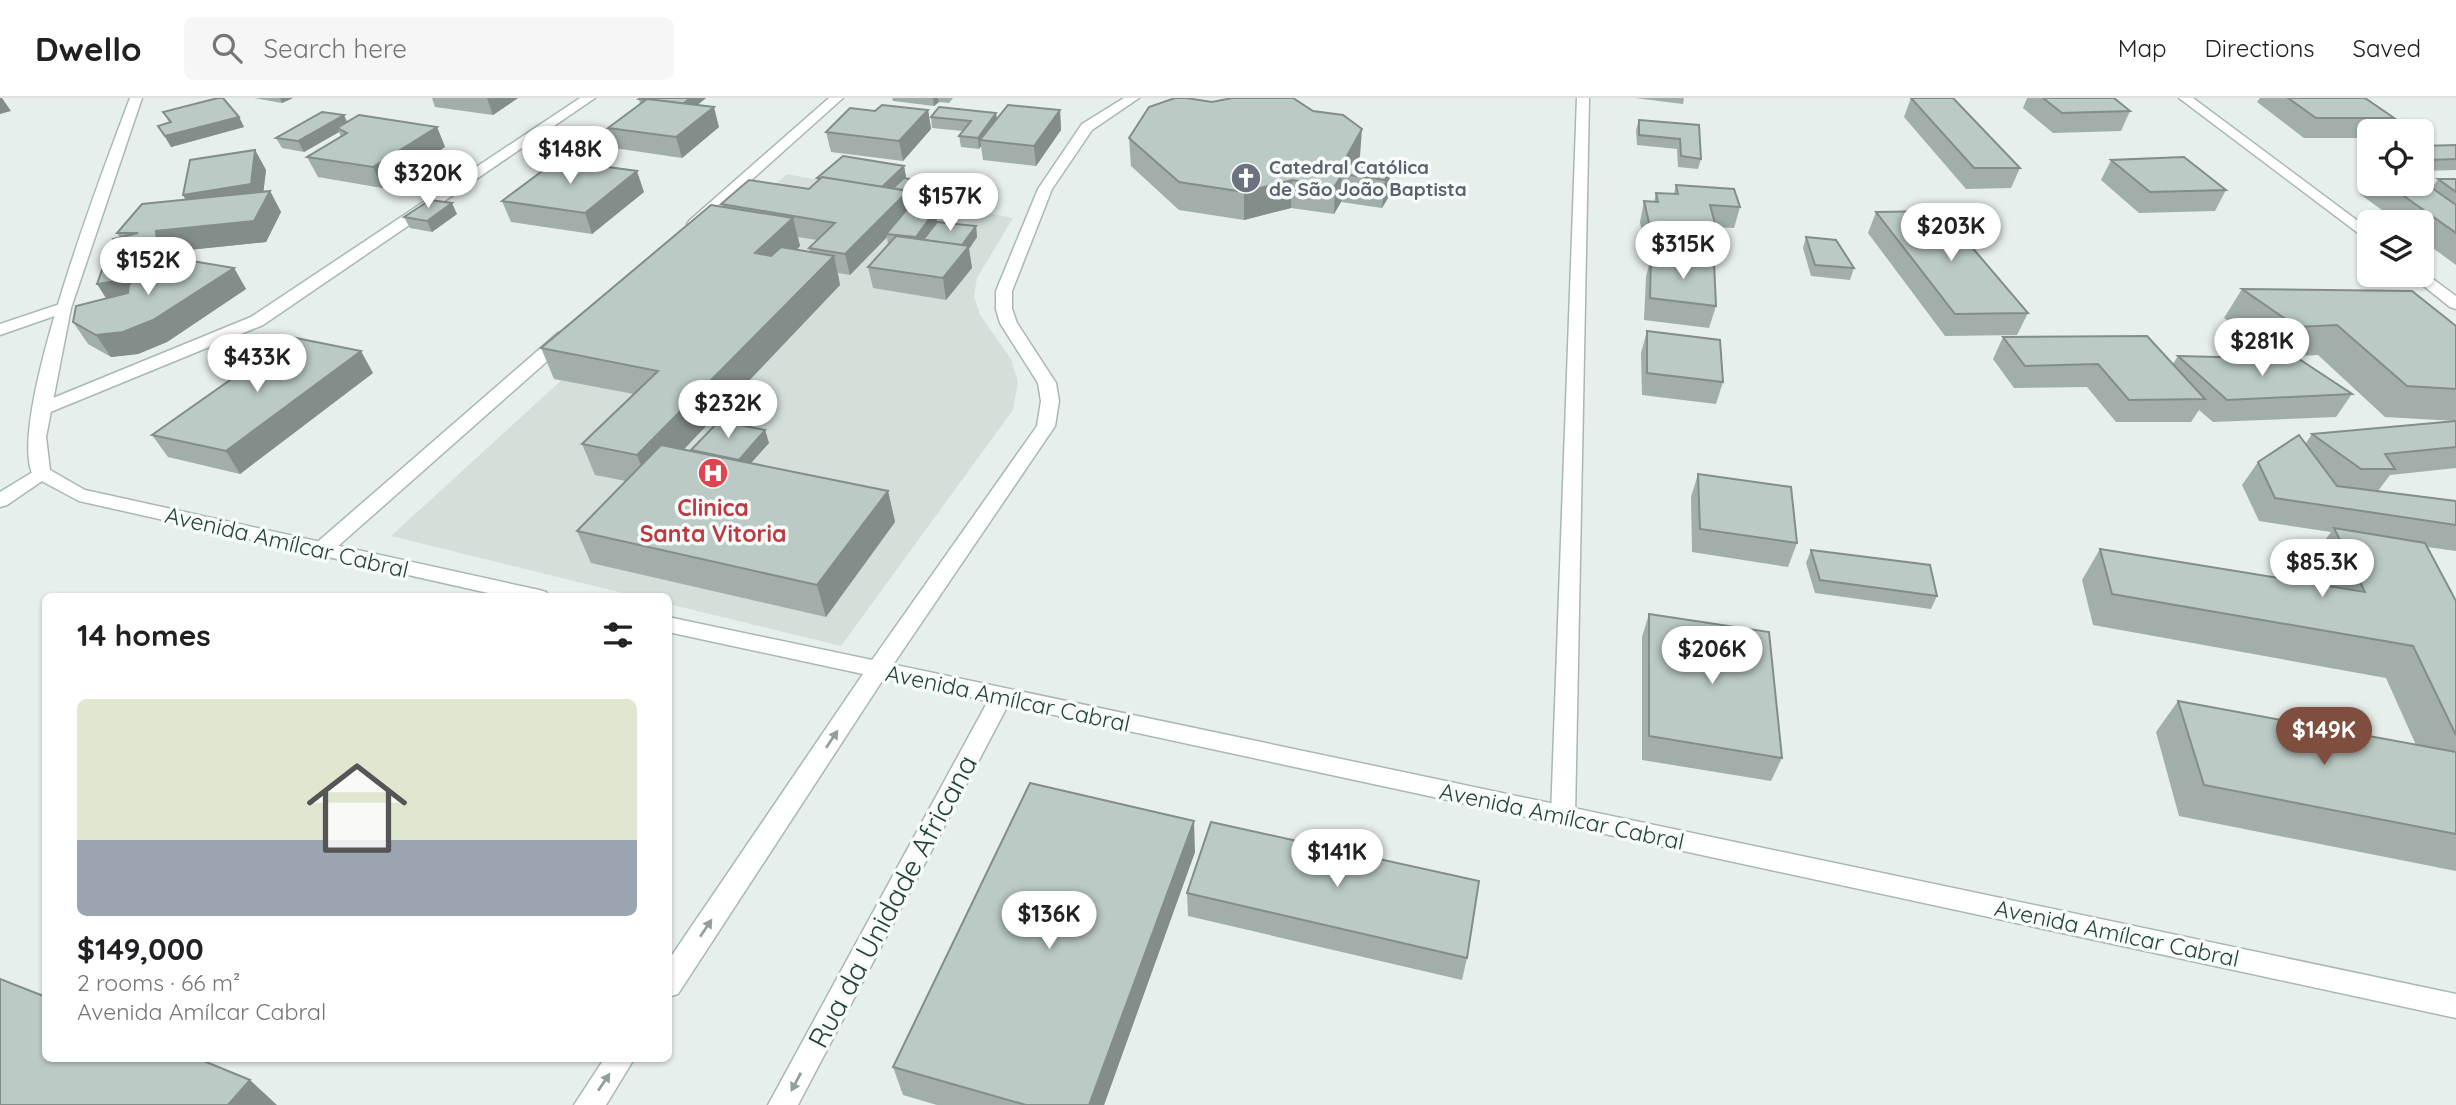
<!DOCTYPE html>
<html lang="en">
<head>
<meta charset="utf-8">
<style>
  :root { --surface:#fff; --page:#f6f6f6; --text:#202124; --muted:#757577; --line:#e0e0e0; --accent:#7f4e3f }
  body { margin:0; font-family:Quicksand,sans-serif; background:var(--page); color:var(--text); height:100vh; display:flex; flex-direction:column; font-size:26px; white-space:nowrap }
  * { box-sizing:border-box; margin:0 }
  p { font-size:23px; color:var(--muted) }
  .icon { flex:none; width:38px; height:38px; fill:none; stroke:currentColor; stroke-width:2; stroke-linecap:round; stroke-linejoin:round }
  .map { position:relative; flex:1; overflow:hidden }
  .details { position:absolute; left:42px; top:495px; width:630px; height:469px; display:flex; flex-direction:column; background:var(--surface); border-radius:10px; box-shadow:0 2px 5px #0004 }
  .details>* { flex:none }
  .buttons { position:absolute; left:2357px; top:21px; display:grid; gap:14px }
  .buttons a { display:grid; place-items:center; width:77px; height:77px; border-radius:10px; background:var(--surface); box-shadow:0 2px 5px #0004; font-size:35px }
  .price { position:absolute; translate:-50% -60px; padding:0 16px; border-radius:24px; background:#fff; color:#222; font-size:23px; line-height:46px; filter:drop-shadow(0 2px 4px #0008) }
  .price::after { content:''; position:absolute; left:50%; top:42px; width:21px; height:16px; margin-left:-10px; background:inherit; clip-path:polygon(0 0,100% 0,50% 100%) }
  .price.active { background:var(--accent); color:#fff }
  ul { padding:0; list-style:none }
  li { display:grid; align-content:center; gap:14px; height:371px; padding:0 35px }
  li+li { border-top:2px solid var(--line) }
  li span { display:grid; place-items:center; height:217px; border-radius:10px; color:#555 }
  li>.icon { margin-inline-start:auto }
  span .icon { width:126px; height:126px; fill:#fffc; stroke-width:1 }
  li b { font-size:30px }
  h2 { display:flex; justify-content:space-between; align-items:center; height:84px; padding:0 35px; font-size:30px }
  header { display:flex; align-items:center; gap:42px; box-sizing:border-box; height:98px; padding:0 35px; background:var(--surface); border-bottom:2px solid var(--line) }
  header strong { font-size:33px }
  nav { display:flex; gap:38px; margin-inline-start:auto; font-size:24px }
  .search { width:490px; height:63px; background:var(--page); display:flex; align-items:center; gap:18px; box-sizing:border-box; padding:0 24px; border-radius:10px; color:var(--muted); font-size:26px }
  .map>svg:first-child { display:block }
</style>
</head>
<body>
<header>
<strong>Dwello</strong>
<div class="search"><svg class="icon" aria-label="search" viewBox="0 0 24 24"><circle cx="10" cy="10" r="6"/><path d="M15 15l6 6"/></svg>Search here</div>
<nav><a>Map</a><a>Directions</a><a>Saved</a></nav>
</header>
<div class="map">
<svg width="2456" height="1007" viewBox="0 0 2456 1007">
  <rect width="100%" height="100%" fill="#e6efeb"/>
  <path fill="#d4dfda" d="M787 76 1013 120 977 180 974 198 980 217 1011 261 1018 284 1013 312 841 548 669 506 668 499H639L391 438Z"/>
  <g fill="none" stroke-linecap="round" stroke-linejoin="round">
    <g stroke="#a8b8b2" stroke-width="3">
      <g id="minor">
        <path d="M580 0H595L263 227 48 315H36L33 311 36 307 251 219Z"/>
        <path d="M829 0H843L699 129H689L687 126 689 123Z"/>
        <path d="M1124 0H1139L1092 32 1052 91 1012 193V211L1017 225 1056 285 1059 303 1055 328 886 577 878 579 870 577 867 571 870 565 1037 328 1041 303 1038 285 1000 225 996 211V193L1038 91 1082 26Z"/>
        <path d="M1577 0H1589L1575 718 1572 725 1563 728 1554 725 1551 718Z"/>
        <path d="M63 205 69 207 71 210 69 213 0 237V226Z"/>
        <path d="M564 234 572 239 570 243 328 457H314L311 452 314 447 558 235Z"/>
        <path d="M41 369 48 371 50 375 48 379 7 407 0 409V394Z"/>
      </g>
    </g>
    <g stroke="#a8b8b2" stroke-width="3">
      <g id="tertiary">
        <path d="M130 0H142L71 210 46 339 50 372 85 392 539 492 546 494 549 499H506L79 403 34 379C3 329 107 62 130 0Z"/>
        <path d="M2179 0H2193L2370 132V144Z"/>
        <path d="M2422 173 2456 198V211L2450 209 2410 177H2422Z"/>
        <path d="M668 519 2456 896V920L1008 607 798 1007H768L988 603 884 580 678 896 668 899V863L863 576 668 534Z"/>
        <path d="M604 961H634L606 1007H574Z"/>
      </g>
    </g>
    <use href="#minor" fill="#fff" fill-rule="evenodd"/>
    <use href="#tertiary" fill="#fff" fill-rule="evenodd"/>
  </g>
  <g fill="#a1aea9" fill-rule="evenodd">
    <path d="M254 0H293L282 5Z"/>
    <path d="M432 0H518L493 17 435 9Z"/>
    <path d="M641 0H706L697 7 719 29 682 60 614 50 608 30 640 6 639 1Z"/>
    <path d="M892 0H953L949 5 939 4 934 8 893 3Z"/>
    <path d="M1635 0H1684L1683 6Z"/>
    <path d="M1911 0 2020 70 2011 90 1966 91 1904 19Z"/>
    <path d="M2027 0H2114L2130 13 2121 33 2053 35 2023 10Z"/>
    <path d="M2260 0H2365L2394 20 2386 33H2370V40H2304L2257 4Z"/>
    <path d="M928 12 931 31 903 63 831 54 826 34 875 13Z"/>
    <path d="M1060 12 1061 32 1036 68 983 62 981 48 979 51 961 49 959 38 963 33 932 30 931 19 996 15 997 21Z"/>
    <path d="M163 14 239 19 244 29 171 49 158 28 169 24Z"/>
    <path d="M1639 22 1699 27 1701 61 1698 71 1678 69 1677 51 1637 47 1636 32Z"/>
    <path d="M347 24 437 29 445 49 382 90 318 79 307 59 341 39 339 34 304 54 282 50 276 40Z"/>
    <path d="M1129 40 1360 58 1355 67 1390 72 1388 100 1382 110 1341 104 1334 116 1291 110 1244 122 1179 112 1131 68Z"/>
    <path d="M2456 47V72L2422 73V48Z"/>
    <path d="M255 52 266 72 263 94 270 93 281 114 266 144 169 154V162L234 170 246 191 167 244 138 256 111 259 88 246 73 224 106 201 120 140 117 135 186 101 183 97Z"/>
    <path d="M2111 62 2226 92 2215 113 2139 115 2101 82Z"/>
    <path d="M904 68 906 79 905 81 946 99 931 112 935 113 937 124 976 128 977 139 969 151 972 170 946 202 873 190 868 169 888 146 887 139 850 177 838 175 840 187 683 352 692 353 691 352 765 332 769 345 751 365 888 393 895 424 826 519 591 465 577 433 626 383 595 377 582 346 634 296 554 281 541 250 722 108 721 106 809 91 818 83 817 80ZM798 139 817 142 809 150 810 154 797 151 800 148Z"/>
    <path d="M2370 80V86H2422L2432 90 2438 81H2456V167L2422 142V124H2398L2360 96Z"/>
    <path d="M1676 87 1740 109 1734 130 1716 129 1717 133 1711 155 1645 150 1640 124 1644 103 1654 104 1656 95 1674 96Z"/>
    <path d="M644 94 592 136 511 124 502 103Z"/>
    <path d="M1876 114 2028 215 2017 237 1945 238 1868 135Z"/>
    <path d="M457 116 432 134 410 130 404 119Z"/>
    <path d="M1806 139 1854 170 1850 182 1811 178 1803 150Z"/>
    <path d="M1651 158 1716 208 1709 230 1644 222 1646 179Z"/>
    <path d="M2242 191 2456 228V323L2385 319 2318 257 2278 259 2224 220Z"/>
    <path d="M1647 233 1723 284 1716 306 1642 297 1641 255Z"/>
    <path d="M2003 239 2173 266 2178 258 2352 296 2336 319 2213 324 2199 312 2191 324H2116L2087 289 2014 290 1993 261Z"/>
    <path d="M373 275 240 376 168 359 152 337Z"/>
    <path d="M2456 323V370L2390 377 2378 393 2456 403V453L2427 449 2456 503V773L2179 718 2156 634 2178 603 2416 647 2386 580 2093 527 2082 482 2100 451 2322 487 2311 461 2331 434 2259 423 2242 387 2258 364 2306 345 2312 336Z"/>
    <path d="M1698 376 1797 445 1788 469 1692 454 1691 399Z"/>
    <path d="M1811 452 1937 498 1931 511 1815 495 1806 465Z"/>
    <path d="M1649 516 1782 660 1771 683 1642 662V539Z"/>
    <path d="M1195 754 1104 1007H937L903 997 893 969Z"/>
    <path d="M1187 795 1467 860 1462 882 1188 818Z"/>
  </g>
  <g fill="#838d89">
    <path d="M0 0H2L11 13 0 16Z"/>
    <path d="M280 0H293L282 5Z"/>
    <path d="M487 0H518L493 17Z"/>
    <path d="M690 0H706L684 18 681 7Z"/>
    <path d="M933 0H938L939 4 934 8Z"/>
    <path d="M714 9 719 29 682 60 676 39Z"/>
    <path d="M928 12 931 31 903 63 899 43Z"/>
    <path d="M1060 12 1061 32 1036 68 1034 48Z"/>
    <path d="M996 15 997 25 980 42 981 48 979 51 978 40Z"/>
    <path d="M344 17 349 28 337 30 339 34 304 54 298 43Z"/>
    <path d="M239 19 244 29 171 49 165 38Z"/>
    <path d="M437 29 445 49 382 90 373 69Z"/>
    <path d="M1362 31 1360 58 1349 77 1342 76 1341 104 1334 116 1335 88 1343 65Z"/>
    <path d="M255 52 266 72 262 106 195 118 183 97Z"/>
    <path d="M904 68 906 79 888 96 880 91Z"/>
    <path d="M1390 72 1388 100 1382 110 1385 82Z"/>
    <path d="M637 73 644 94 592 136 585 115Z"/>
    <path d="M1292 82 1291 110 1244 122V94Z"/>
    <path d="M944 88 946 99 929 115 927 103Z"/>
    <path d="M270 93 281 114 266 144 169 154 171 182 111 208 97 186 156 133Z"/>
    <path d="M908 93 911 114 886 136 887 139 850 177 845 156Z"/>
    <path d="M452 105 457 116 432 134 427 123Z"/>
    <path d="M935 113 937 124 918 151 916 139Z"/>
    <path d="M793 120 800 148 763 184 755 155Z"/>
    <path d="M976 128 977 139 969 151 972 170 946 202 943 180 962 148Z"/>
    <path d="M834 158 840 187 649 388 637 357Z"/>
    <path d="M234 170 246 191 167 244 138 256 111 259 96 237Z"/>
    <path d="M361 253 373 275 240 376 226 353Z"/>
    <path d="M765 332 769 345 743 374 739 362Z"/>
    <path d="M888 393 895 424 826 519 817 487Z"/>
    <path d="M1194 723 1195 754 1104 1007H1089Z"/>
    <path d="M250 982 277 1007H228Z"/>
  </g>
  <g fill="#bbcac4" stroke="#838d89" stroke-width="2">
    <path d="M218 0H223L239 19 165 38 158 28 171 24 163 14Z"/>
    <path d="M641 0H690L683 6 647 1 645 2 639 1Z"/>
    <path d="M1175 0H1186L1212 4 1232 0H1293L1313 13 1343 17 1362 31 1343 65 1390 72 1385 82 1342 76 1335 88 1292 82 1244 94 1179 84 1129 40 1149 9Z"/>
    <path d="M1911 0H1953L2020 70H1974Z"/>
    <path d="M2043 0H2114L2130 13 2062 15Z"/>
    <path d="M2288 0H2365L2394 20H2316Z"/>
    <path d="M647 1 714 9 676 39 608 30Z"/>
    <path d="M882 7 928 12 899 43 826 34 850 10 875 13Z"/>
    <path d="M1008 7 1060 12 1034 48 980 42Z"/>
    <path d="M939 9 996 15 978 40 959 38 971 23 931 19Z"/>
    <path d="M322 14 344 17 298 43 276 40Z"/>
    <path d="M359 17 437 29 373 69 307 59 347 35 337 30Z"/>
    <path d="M1639 22 1699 27 1701 61 1681 58 1680 41 1639 37Z"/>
    <path d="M2456 47V61L2427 62 2422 58V48Z"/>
    <path d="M255 52 251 86 183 97 190 62Z"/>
    <path d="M843 58 904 68 882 89 817 80Z"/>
    <path d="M2184 59 2226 92 2150 94 2111 62Z"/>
    <path d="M557 62 637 73 585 115 502 103Z"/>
    <path d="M822 79 908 93 845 156 809 150 835 125 721 106 749 82 809 91Z"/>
    <path d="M904 80 944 88 927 103 909 100 908 93 893 90Z"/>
    <path d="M2438 81H2456V94Z"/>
    <path d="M2422 83 2456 107V135L2387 86H2422Z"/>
    <path d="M1676 87 1734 91 1740 109 1710 107 1717 133 1650 129 1644 103 1658 104 1656 95 1678 96Z"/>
    <path d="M270 93 254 123 156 133 158 160 129 181 97 186 113 141 138 135H117L142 106Z"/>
    <path d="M430 102 452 105 427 123 404 119Z"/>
    <path d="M711 107 793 120 755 155 771 158 781 149 834 158 637 357 582 346 658 273 541 250Z"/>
    <path d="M908 110 935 113 916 139 886 136Z"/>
    <path d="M1941 113 2028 215 1955 216 1876 114Z"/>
    <path d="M937 124 976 128 962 147 923 142Z"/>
    <path d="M896 138 969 148 943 180 868 169Z"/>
    <path d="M1806 139 1836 142 1854 170 1815 167Z"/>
    <path d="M1651 158 1714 165 1716 208 1650 200Z"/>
    <path d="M174 160 234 170 153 222 123 234 96 237 73 224 76 208 128 195 129 186Z"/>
    <path d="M2242 191 2412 193 2456 228V291L2407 288 2337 227 2297 229Z"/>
    <path d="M1647 233 1720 242 1723 284 1647 275Z"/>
    <path d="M2147 238 2205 301 2129 302 2098 266 2025 268 2003 239Z"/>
    <path d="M291 239 361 253 226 353 152 337Z"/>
    <path d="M2178 258 2299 261 2352 296 2227 302Z"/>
    <path d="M719 323 765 332 739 362 691 352Z"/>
    <path d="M2456 323V349L2385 356 2395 371H2361L2312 336Z"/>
    <path d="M2299 337 2337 388 2456 403V427L2275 400 2258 364Z"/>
    <path d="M661 347 888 393 817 487 577 433Z"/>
    <path d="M1698 376 1791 389 1797 445 1700 431Z"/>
    <path d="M2334 430 2425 445 2456 503V637L2413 548 2112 496 2100 451 2365 494Z"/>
    <path d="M1811 452 1930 467 1937 498 1820 482Z"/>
    <path d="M1649 516 1769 534 1782 660 1649 638Z"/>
    <path d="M2178 603 2456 654V736L2204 687Z"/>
    <path d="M1030 685 1194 723 1089 1007H1026L893 969Z"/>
    <path d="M1211 724 1479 783 1467 860 1187 795Z"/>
    <path d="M0 881 46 899V961H199L250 982 228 1007H0Z"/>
  </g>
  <defs><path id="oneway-solid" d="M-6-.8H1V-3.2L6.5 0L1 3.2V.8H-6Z" transform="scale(1.75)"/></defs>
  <g fill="#92a09c">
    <use href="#oneway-solid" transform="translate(832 641) rotate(-56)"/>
    <use href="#oneway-solid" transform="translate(706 830) rotate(-56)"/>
    <use href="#oneway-solid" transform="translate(604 984) rotate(-56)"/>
    <use href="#oneway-solid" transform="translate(796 984) rotate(118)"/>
  </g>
  <defs>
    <g id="church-disc" transform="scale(1.575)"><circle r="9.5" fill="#6b7280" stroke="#f7fbf9"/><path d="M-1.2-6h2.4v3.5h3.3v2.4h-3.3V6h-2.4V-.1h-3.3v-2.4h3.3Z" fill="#fff"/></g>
    <g id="hospital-disc" transform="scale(1.575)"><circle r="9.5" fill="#e0444e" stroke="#f7fbf9"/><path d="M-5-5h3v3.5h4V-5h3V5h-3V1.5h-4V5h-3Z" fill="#fff"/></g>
  </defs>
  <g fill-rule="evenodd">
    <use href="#church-disc" x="1246" y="80"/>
    <use href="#hospital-disc" x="713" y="375"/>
  </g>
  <g text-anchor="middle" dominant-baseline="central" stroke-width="7" stroke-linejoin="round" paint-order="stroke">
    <g font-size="19" font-weight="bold" fill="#5b616d" stroke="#f7fbf9" text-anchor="start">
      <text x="1269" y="69">Catedral Católica<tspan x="1269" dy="22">de São João Baptista</tspan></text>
    </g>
    <g font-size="23" font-weight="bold" fill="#be3a42" stroke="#f7fbf9">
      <text x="713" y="409">Clinica<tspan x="713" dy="26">Santa Vitoria</tspan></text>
    </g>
    <g font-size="23" fill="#24423a" stroke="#f7fbf9">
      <text transform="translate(287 444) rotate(13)">Avenida Amílcar Cabral</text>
      <text transform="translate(1008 600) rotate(12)">Avenida Amílcar Cabral</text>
      <text transform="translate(1562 718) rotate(12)">Avenida Amílcar Cabral</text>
      <text transform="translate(2117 835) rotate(12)">Avenida Amílcar Cabral</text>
    </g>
    <g font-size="28" fill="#24423a" stroke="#f7fbf9">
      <text transform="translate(892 803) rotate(-62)">Rua da Unidade Africana</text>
    </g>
  </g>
</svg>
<div class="buttons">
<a><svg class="icon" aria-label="locate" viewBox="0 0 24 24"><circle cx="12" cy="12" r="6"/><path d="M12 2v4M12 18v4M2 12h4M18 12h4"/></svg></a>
<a><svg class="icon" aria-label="layers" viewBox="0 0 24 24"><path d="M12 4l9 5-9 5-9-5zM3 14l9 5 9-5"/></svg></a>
</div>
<b class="price" style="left:570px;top:88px">$148K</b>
<b class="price" style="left:428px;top:112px">$320K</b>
<b class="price" style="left:950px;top:135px">$157K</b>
<b class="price" style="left:1951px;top:165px">$203K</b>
<b class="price" style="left:1683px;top:183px">$315K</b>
<b class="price" style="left:148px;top:199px">$152K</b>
<b class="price" style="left:2262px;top:280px">$281K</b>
<b class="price" style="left:257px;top:296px">$433K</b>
<b class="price" style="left:728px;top:342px">$232K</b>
<b class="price" style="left:2322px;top:501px">$85.3K</b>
<b class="price" style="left:1712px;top:588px">$206K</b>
<b class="price active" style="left:2324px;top:669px">$149K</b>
<b class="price" style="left:1337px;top:791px">$141K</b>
<b class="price" style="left:1049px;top:853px">$136K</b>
<section class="details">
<h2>14 homes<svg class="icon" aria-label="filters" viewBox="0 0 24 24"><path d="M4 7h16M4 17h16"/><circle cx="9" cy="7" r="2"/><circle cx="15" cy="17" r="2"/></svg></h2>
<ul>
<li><span style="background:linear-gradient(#dfe7d0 65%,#9aa5b1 0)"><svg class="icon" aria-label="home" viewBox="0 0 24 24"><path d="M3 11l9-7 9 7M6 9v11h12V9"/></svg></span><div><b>$149,000</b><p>2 rooms · 66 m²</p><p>Avenida Amílcar Cabral</p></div></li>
</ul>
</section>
</div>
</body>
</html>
